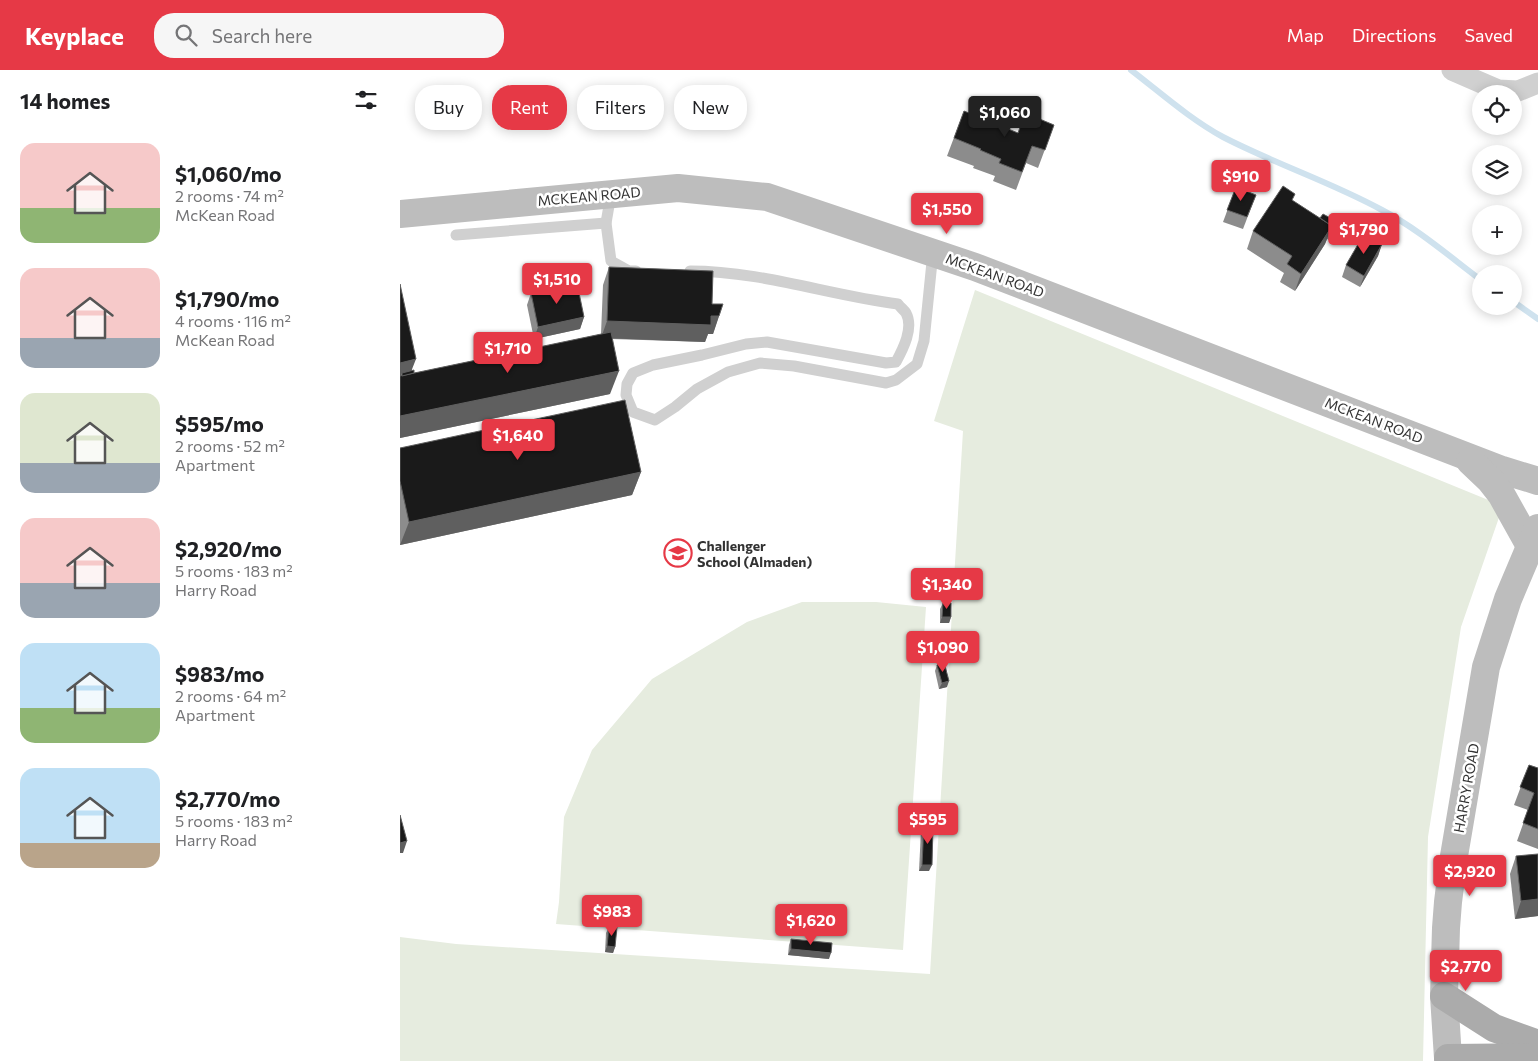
<!DOCTYPE html>
<html lang="en">
<head>
<meta charset="utf-8">
<style>
  :root { --surface:#fff; --page:#f6f6f6; --text:#202124; --muted:#757577; --accent:#e63946 }
  body { margin:0; font-family:Commissioner,sans-serif; background:var(--page); color:var(--text); height:100vh; display:flex; flex-direction:column; font-size:19px; white-space:nowrap }
  * { box-sizing:border-box; margin:0 }
  p { font-size:16px; color:var(--muted) }
  .icon { flex:none; width:28px; height:28px; fill:none; stroke:currentColor; stroke-width:2; stroke-linecap:round; stroke-linejoin:round }
  .map { position:relative; flex:1; overflow:hidden }
  .drawer { display:flex; flex-direction:column; background:var(--surface); width:400px }
  .drawer>* { flex:none }
  .banner { position:absolute; left:15px; top:15px; width:475px; height:45px; display:flex; gap:10px }
  .controls { position:absolute; left:1072px; top:15px; display:grid; gap:10px }
  .controls a { display:grid; place-items:center; width:50px; height:50px; border-radius:50%; background:var(--surface); box-shadow:0 2px 12px #0003; font-size:25px }
  .price { position:absolute; translate:-50% -42px; padding:0 11px; border-radius:5px; background:var(--accent); color:#fff; font-size:16px; line-height:32px; filter:drop-shadow(0 1px 2px #0008) }
  .price::after { content:''; position:absolute; left:50%; top:30px; width:15px; height:11px; margin-left:-8px; background:inherit; clip-path:polygon(0 0,100% 0,50% 100%) }
  .price.on { background:#222; color:#fff }
  ul { padding:0; list-style:none }
  li { display:flex; align-items:center; gap:15px; height:125px; padding:0 20px }
  li span { display:grid; place-items:center; flex:none; width:140px; height:100px; border-radius:15px; color:#555 }
  li>.icon { margin-inline-start:auto }
  span .icon { width:60px; height:60px; fill:#fffc; stroke-width:1 }
  li b { font-size:21px }
  h2 { display:flex; justify-content:space-between; align-items:center; height:60px; padding:0 20px; font-size:21px }
  .tag { padding:0 18px; border-radius:20px; background:var(--surface); box-shadow:0 2px 12px #0003; font-size:18px; line-height:45px }
  .tag.on { background:var(--accent); color:#fff }
  header { display:flex; align-items:center; gap:30px; box-sizing:border-box; height:70px; padding:0 25px; background:var(--accent); color:#fff }
  header strong { font-size:24px }
  nav { display:flex; gap:28px; margin-inline-start:auto; font-size:18px }
  .search { width:350px; height:45px; background:var(--page); display:flex; align-items:center; gap:12px; box-sizing:border-box; padding:0 18px; border-radius:20px; color:var(--muted); font-size:19px }
  main { display:flex; flex:1; min-height:0 }
  .map>svg:first-child { display:block }
</style>
</head>
<body>
<header>
<strong>Keyplace</strong>
<div class="search"><svg class="icon" aria-label="search" viewBox="0 0 24 24"><circle cx="10" cy="10" r="6"/><path d="M15 15l6 6"/></svg>Search here</div>
<nav><a>Map</a><a>Directions</a><a>Saved</a></nav>
</header>
<main>
<section class="drawer">
<h2>14 homes<svg class="icon" aria-label="filters" viewBox="0 0 24 24"><path d="M4 7h16M4 17h16"/><circle cx="9" cy="7" r="2"/><circle cx="15" cy="17" r="2"/></svg></h2>
<ul>
<li><span style="background:linear-gradient(#f6c9c9 65%,#8fb573 0)"><svg class="icon" aria-label="home" viewBox="0 0 24 24"><path d="M3 11l9-7 9 7M6 9v11h12V9"/></svg></span><div><b>$1,060/mo</b><p>2 rooms · 74 m²</p><p>McKean Road</p></div></li>
<li><span style="background:linear-gradient(#f6c9c9 70%,#9aa5b1 0)"><svg class="icon" aria-label="home" viewBox="0 0 24 24"><path d="M3 11l9-7 9 7M6 9v11h12V9"/></svg></span><div><b>$1,790/mo</b><p>4 rooms · 116 m²</p><p>McKean Road</p></div></li>
<li><span style="background:linear-gradient(#dfe7d0 70%,#9aa5b1 0)"><svg class="icon" aria-label="home" viewBox="0 0 24 24"><path d="M3 11l9-7 9 7M6 9v11h12V9"/></svg></span><div><b>$595/mo</b><p>2 rooms · 52 m²</p><p>Apartment</p></div></li>
<li><span style="background:linear-gradient(#f6c9c9 65%,#9aa5b1 0)"><svg class="icon" aria-label="home" viewBox="0 0 24 24"><path d="M3 11l9-7 9 7M6 9v11h12V9"/></svg></span><div><b>$2,920/mo</b><p>5 rooms · 183 m²</p><p>Harry Road</p></div></li>
<li><span style="background:linear-gradient(#bfe0f5 65%,#8fb573 0)"><svg class="icon" aria-label="home" viewBox="0 0 24 24"><path d="M3 11l9-7 9 7M6 9v11h12V9"/></svg></span><div><b>$983/mo</b><p>2 rooms · 64 m²</p><p>Apartment</p></div></li>
<li><span style="background:linear-gradient(#bfe0f5 75%,#b9a48a 0)"><svg class="icon" aria-label="home" viewBox="0 0 24 24"><path d="M3 11l9-7 9 7M6 9v11h12V9"/></svg></span><div><b>$2,770/mo</b><p>5 rooms · 183 m²</p><p>Harry Road</p></div></li>
</ul>
</section>
<div class="map">
<svg width="1138" height="991" viewBox="0 0 1138 991">
  <rect width="100%" height="100%" fill="#fff"/>
  <g fill="#e6ecdf">
    <path d="M575 220 1103 436 1061 557 1028 767 1023 991H0V867L56 874 530 904 563 361 534 351Z"/>
    <path d="M402 532H476L526 537 503 880 156 854 159 832 164 747 192 680 252 609 347 552Z"/>
  </g>
  <g fill="none" stroke-linecap="round" stroke-linejoin="round">
    <g stroke="#cfe2ee" stroke-width="6">
      <path d="M731 0C761 23 790 49 823 67 875 94 931 112 982 140 1018 159 1049 186 1081 210"/>
      <path d="M1114 232 1138 249"/>
    </g>
    <g stroke="#d0d0d0" stroke-width="11">
      <path d="M211 124 206 153 211 191 229 201H236"/>
      <path d="M56 165 206 153"/>
      <path d="M290 201C361 201 428 225 498 234 500 237 504 240 506 243 514 258 503 279 496 292L486 293 367 272 346 274 302 285 253 295 233 303 227 314 226 325 233 342 255 350 275 337 297 319 328 302 360 293 394 296 486 313 496 310 517 294 524 271 533 182"/>
    </g>
    <path stroke="#d0d0d0" stroke-width="21" d="M1052 0 1098 20 1118 21 1138 13"/>
    <g stroke="#bdbdbd" stroke-width="28">
      <path d="M0 144 278 118 367 127 575 197 1102 400 1138 411"/>
      <path d="M1070 391 1090 410 1101 424 1130 476"/>
      <path d="M1048 988 1044 926 1046 858 1048 832 1053 792 1086 597 1108 529 1138 458"/>
    </g>
    <g stroke="#ababab" stroke-width="28">
      <path d="M1044 926 1094 958 1138 974"/>
      <path d="M1048 988 1138 987"/>
    </g>
  </g>
  <g fill="#8c8c8c">
    <path d="M564 41 618 63 654 55 638 98 626 93 616 120 593 111 595 106 573 98 574 96 547 86Z"/>
    <path d="M836 117 856 125 843 159 823 152Z"/>
    <path d="M893 131 920 148 943 162 937 174 927 169 925 174 895 221 880 212 884 203 847 179 853 161Z"/>
    <path d="M982 174 978 186 960 217 942 207 946 195Z"/>
    <path d="M209 197 312 234 319 246 313 264H308L305 272 212 269 210 324 0 368V214L12 301 14 303 201 264 203 215Z"/>
    <path d="M131 223 184 247 180 259 134 269 127 235Z"/>
    <path d="M0 378 241 402 232 425 0 475Z"/>
    <path d="M543 533 551 547 549 553H540V539Z"/>
    <path d="M537 595 547 617 539 619 535 601Z"/>
    <path d="M1129 695 1138 698V779L1117 771 1128 740 1114 735Z"/>
    <path d="M524 754 529 801H519L521 760Z"/>
    <path d="M1116 786 1138 846 1115 849 1110 804Z"/>
    <path d="M209 857 215 877 213 883 205 882 206 863Z"/>
    <path d="M391 869 429 889 388 885 389 875Z"/>
  </g>
  <g fill="#5f5f5f">
    <path d="M932 156 925 174 895 221 901 204Z"/>
    <path d="M982 174 978 186 960 217 964 206Z"/>
    <path d="M311 246H319L313 264H308L305 272 201 268 207 251Z"/>
    <path d="M184 247 180 259 134 269 138 257Z"/>
    <path d="M16 289 9 307 2 303 0 307V293Z"/>
    <path d="M219 301 210 324 0 368V346Z"/>
    <path d="M241 402 232 425 0 475 9 452Z"/>
    <path d="M542 547H551L549 553H540Z"/>
    <path d="M549 611 547 617 539 619 542 613Z"/>
    <path d="M7 771 3 783H0V773Z"/>
    <path d="M522 795H532L529 801H519Z"/>
    <path d="M1138 829V846L1115 849 1121 831Z"/>
    <path d="M207 876 215 877 213 883 205 882Z"/>
    <path d="M391 879 431 883 429 889 388 885Z"/>
  </g>
  <g fill="#1a1a1a" stroke="#5f5f5f">
    <path d="M564 41 618 63 625 43 654 55 645 80 632 76 622 102 599 93 601 89 580 80 581 79 554 68Z"/>
    <path d="M883 116 895 124 892 130 932 156 901 204 887 194 892 186 853 161Z"/>
    <path d="M836 117 856 125 847 147 827 140Z"/>
    <path d="M923 144 945 156 939 168 930 163 932 156 920 148Z"/>
    <path d="M964 164 982 174 964 206 946 195Z"/>
    <path d="M209 197 313 201 312 234H323L319 246H311V255L207 251Z"/>
    <path d="M177 213 184 247 138 257 131 223Z"/>
    <path d="M0 214 16 289 0 293Z"/>
    <path d="M211 262 219 301 0 346V306Z"/>
    <path d="M14 300V303L2 306V303Z"/>
    <path d="M225 330 241 402 9 452 0 411V378Z"/>
    <path d="M543 533H551V547H542Z"/>
    <path d="M544 592 549 611 542 613 537 595Z"/>
    <path d="M1129 695 1138 698V759L1123 753 1134 723 1120 717Z"/>
    <path d="M0 745 7 771 0 773Z"/>
    <path d="M524 754 533 755 532 795H522Z"/>
    <path d="M1138 784V829L1121 831 1116 786Z"/>
    <path d="M209 857H217L215 877 207 876Z"/>
    <path d="M391 869 432 873 431 883 391 879Z"/>
  </g>
  <defs>
    <g id="school-ring" transform="scale(1.4375)"><circle r="9.5" fill="#fff" stroke="#e63946" stroke-width="1.5"/><path d="M0-5L7-2L0 1L-7-2ZM-4 1L0 2.5L4 1V4Q0 6-4 4Z" fill="#e63946"/></g>
  </defs>
  <g fill-rule="evenodd">
    <use href="#school-ring" x="278" y="483"/>
  </g>
  <g text-anchor="middle" dominant-baseline="central" stroke-width="5" stroke-linejoin="round" paint-order="stroke">
    <g font-size="14" fill="#333" stroke="#fff">
      <text transform="translate(189 126) rotate(-5)">MCKEAN ROAD</text>
      <text transform="translate(595 205) rotate(20)">MCKEAN ROAD</text>
      <text transform="translate(974 350) rotate(21)">MCKEAN ROAD</text>
      <text transform="translate(1066 718) rotate(-80)">HARRY ROAD</text>
    </g>
    <g font-size="14" font-weight="bold" fill="#333" stroke="#fff" text-anchor="start">
      <text x="297" y="475">Challenger<tspan x="297" dy="16">School (Almaden)</tspan></text>
    </g>
  </g>
</svg>
<div class="controls">
<a><svg class="icon" aria-label="locate" viewBox="0 0 24 24"><circle cx="12" cy="12" r="6"/><path d="M12 2v4M12 18v4M2 12h4M18 12h4"/></svg></a>
<a><svg class="icon" aria-label="layers" viewBox="0 0 24 24"><path d="M12 4l9 5-9 5-9-5zM3 14l9 5 9-5"/></svg></a>
<a>+</a>
<a>−</a>
</div>
<b class="price on" style="left:605px;top:68px">$1,060</b>
<b class="price" style="left:841px;top:132px">$910</b>
<b class="price" style="left:547px;top:165px">$1,550</b>
<b class="price" style="left:964px;top:185px">$1,790</b>
<b class="price" style="left:157px;top:235px">$1,510</b>
<b class="price" style="left:108px;top:304px">$1,710</b>
<b class="price" style="left:118px;top:391px">$1,640</b>
<b class="price" style="left:547px;top:540px">$1,340</b>
<b class="price" style="left:543px;top:603px">$1,090</b>
<b class="price" style="left:528px;top:775px">$595</b>
<b class="price" style="left:1070px;top:827px">$2,920</b>
<b class="price" style="left:212px;top:867px">$983</b>
<b class="price" style="left:411px;top:876px">$1,620</b>
<b class="price" style="left:1066px;top:922px">$2,770</b>
<div class="banner">
<a class="tag">Buy</a>
<a class="tag on">Rent</a>
<a class="tag">Filters</a>
<a class="tag">New</a>
</div>
</div>
</main>
</body>
</html>
